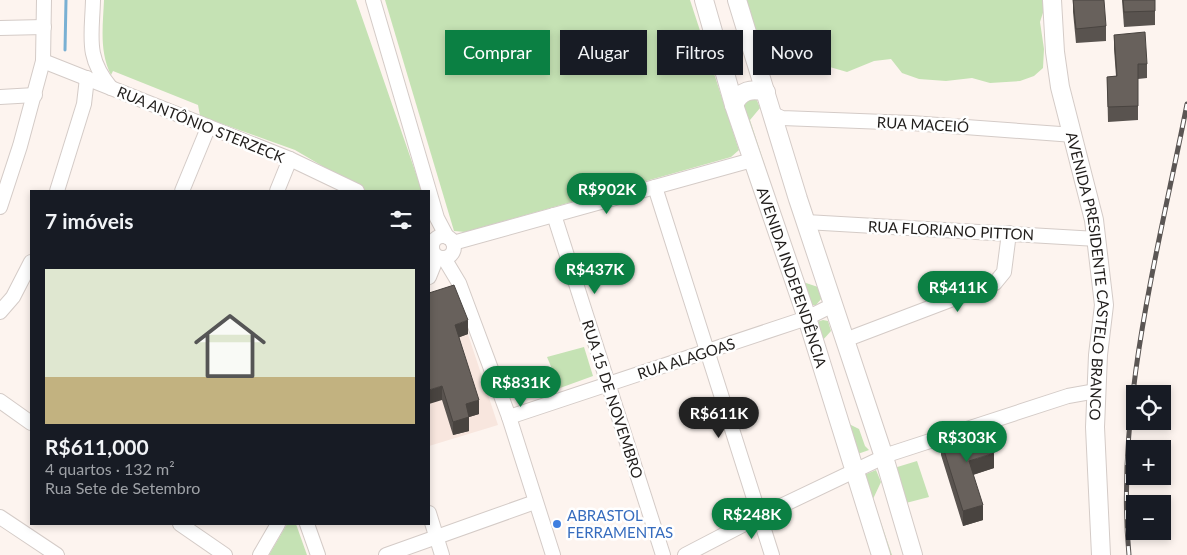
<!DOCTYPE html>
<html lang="pt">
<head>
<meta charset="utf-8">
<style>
  :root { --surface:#171b24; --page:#20242c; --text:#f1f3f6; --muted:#9ea1a6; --line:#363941; --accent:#0b8043 }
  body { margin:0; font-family:Lato,sans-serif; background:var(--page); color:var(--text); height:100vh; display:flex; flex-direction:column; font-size:19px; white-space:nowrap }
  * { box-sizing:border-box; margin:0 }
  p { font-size:16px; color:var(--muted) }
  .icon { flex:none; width:28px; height:28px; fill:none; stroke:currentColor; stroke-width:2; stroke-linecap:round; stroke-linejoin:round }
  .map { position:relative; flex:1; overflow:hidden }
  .side { position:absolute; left:30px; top:190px; width:400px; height:335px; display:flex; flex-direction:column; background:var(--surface); border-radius:0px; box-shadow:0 2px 8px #0003 }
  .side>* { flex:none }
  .hud { position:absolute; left:445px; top:30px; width:475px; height:45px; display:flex; gap:10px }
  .tools { position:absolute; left:1126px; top:385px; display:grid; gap:10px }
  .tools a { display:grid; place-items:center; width:45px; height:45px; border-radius:0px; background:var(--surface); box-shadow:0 2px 8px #0003; font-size:25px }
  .price { position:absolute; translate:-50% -42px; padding:0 11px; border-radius:18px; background:var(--accent); color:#fff; font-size:16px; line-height:32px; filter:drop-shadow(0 1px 2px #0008) }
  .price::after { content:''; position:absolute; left:50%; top:30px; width:15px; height:11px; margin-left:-8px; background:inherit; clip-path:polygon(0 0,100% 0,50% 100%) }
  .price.selected { background:#222; color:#fff }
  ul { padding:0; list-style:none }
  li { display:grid; align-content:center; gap:10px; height:265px; padding:0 15px }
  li+li { border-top:1px solid var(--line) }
  li span { display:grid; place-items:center; height:155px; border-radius:0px; color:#555 }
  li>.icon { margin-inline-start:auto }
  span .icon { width:90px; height:90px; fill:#fffc; stroke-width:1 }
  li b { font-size:21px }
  h2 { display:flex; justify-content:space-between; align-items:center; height:60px; padding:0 15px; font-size:21px }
  .pill { padding:0 18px; border-radius:0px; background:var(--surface); box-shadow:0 2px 8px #0003; font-size:18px; line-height:45px }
  .pill.selected { background:var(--accent); color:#fff }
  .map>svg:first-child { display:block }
</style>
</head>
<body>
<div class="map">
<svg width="1187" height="555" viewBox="0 0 1187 555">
  <rect width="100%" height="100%" fill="#fdf4ef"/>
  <path fill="#f8e6de" d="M454 292 498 425 429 446V301Z"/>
  <g fill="#c5e2b4">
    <path d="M104 0H356L422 191H365L295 150 200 116 198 105 113 71 111 75C99 52 103 25 104 0Z"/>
    <path d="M385 0H690L739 150 731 157 465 232 454 231Z"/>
    <path d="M743 0H1047L1040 22 1044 49 1043 68 1034 76 1020 81 990 83 972 78 946 81 919 79 902 73 891 59 874 61 847 72 809 61 785 62 766 66Z"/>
    <path d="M756 98 760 108 750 120 803 282 818 287 822 298 816 305H810L739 103Z"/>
    <path d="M823 320 828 321 831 331 822 341 847 423 859 429 865 446 869 450 852 456 814 323Z"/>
    <path d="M584 347 593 376 560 388 547 357Z"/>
    <path d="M917 461 929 497 906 503 894 468Z"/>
    <path d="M876 470 881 482 873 499 892 555H884L859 477Z"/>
    <path d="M287 524H296L307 555H269Z"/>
  </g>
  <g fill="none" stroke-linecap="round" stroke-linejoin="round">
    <path stroke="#79b0d3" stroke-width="3" d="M65 50 66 0"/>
    <g stroke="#d4cbc7" stroke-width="16">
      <g id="minor">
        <path d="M93 0C92 37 85 57 111 88"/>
        <path d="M373 0 437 218 447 237"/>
        <path d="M0 28 44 27"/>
        <path d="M43 61 290 159 357 191"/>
        <path d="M0 97 35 95"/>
        <path d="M773 114 782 118 911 123 1074 135"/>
        <path d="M655 187 772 555"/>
        <path d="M57 191 84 104 87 78"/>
        <path d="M182 191 208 128"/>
        <path d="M277 191 290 159"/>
        <path d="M0 207 20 146 43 61 44 0"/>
        <path d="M554 215 663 555"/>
        <path d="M806 222 1097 239"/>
        <circle cx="443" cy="247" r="11"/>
        <path d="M453 243 752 160"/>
        <path d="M444 258 459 283 509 417 553 555"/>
        <path d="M429 277 437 257"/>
        <path d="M0 312 13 297 31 262"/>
        <path d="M845 340 995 283 1004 272 1009 233"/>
        <path d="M0 401 31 423"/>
        <path d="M509 417 807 318 833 305"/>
        <path d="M429 513 442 555"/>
        <path d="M0 517 57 555"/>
        <path d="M180 524 225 555"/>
        <path d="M307 524 318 555"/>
        <path d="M260 555 278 524"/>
        <path d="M386 555 535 502"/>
        <path d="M685 555 760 516 890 454 1068 396 1096 391"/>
      </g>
    </g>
    <g stroke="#d4cbc7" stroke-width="20">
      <g id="major">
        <path id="s1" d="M704 0 734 105 807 318 881 555"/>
        <path d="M737 0 798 199 884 457 913 555"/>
        <path id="s2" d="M1052 0 1055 52 1060 87 1094 220 1104 305 1098 355 1095 427 1101 555"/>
        <path d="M734 105C740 90 752 88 766 92"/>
      </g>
    </g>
    <use href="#minor" stroke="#fff" stroke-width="14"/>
    <use href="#major" stroke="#fff" stroke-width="18"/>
    <g stroke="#5b5654" stroke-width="5">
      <path id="rail" d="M1129 555C1115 408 1159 248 1187 104"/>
    </g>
    <use href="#rail" stroke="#fff" stroke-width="3" stroke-dasharray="9" stroke-linecap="butt"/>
  </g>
  <g fill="#59534f">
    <path d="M1073 0 1106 26V41L1076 43 1073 12Z"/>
    <path d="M1122 0H1155V25L1124 27Z"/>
    <path d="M1114 35 1147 64V78L1138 79V120L1108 122 1107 77 1116 76 1114 49Z"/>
    <path d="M429 293 468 334 459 337 479 414 469 417V431L453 435 442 400Z"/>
    <path d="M941 441 994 468 973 475 983 520 963 526 941 455Z"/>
  </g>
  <g fill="#494440">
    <path d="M468 320V334L455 339V325Z"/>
    <path d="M442 386V400L429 404V390Z"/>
    <path d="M479 400V414L466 418V404Z"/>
    <path d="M469 417V431L453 435V422Z"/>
    <path d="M994 453V468L969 476V461Z"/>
    <path d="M983 505V520L963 526V511Z"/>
  </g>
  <g fill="#68615c" stroke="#494440">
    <path d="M1073 0H1104L1106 26 1076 29Z"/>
    <path d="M1123 0H1155V11L1124 12Z"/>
    <path d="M1145 32 1147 64H1138V106L1108 107 1107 77 1117 76 1114 35Z"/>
    <path d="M454 285 468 320 455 325 479 400 466 404 469 417 453 422 442 386 429 390V293Z"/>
    <path d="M987 425 994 453 969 461 983 505 963 511 941 441Z"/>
  </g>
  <circle fill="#3f7fe0" stroke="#fff" stroke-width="2" cx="557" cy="524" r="5"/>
  <g text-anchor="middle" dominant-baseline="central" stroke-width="5" stroke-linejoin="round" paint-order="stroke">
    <g font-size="15" fill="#201d1b" stroke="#fff">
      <text transform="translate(201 124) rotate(22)">RUA ANTÔNIO STERZECK</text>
      <text transform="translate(923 124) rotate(3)">RUA MACEIÓ</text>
      <text transform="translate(951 230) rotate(3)">RUA FLORIANO PITTON</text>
      <text stroke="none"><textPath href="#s2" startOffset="280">AVENIDA PRESIDENTE CASTELO BRANCO</textPath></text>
      <text stroke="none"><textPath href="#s1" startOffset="291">AVENIDA INDEPENDÊNCIA</textPath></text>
      <text transform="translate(686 358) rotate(-18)">RUA ALAGOAS</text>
      <text transform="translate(613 399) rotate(72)">RUA 15 DE NOVEMBRO</text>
    </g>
    <g font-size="15" fill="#366cbe" stroke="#fff" text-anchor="start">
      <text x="567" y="515">ABRASTOL<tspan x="567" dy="17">FERRAMENTAS</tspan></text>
    </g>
  </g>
</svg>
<div class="tools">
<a><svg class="icon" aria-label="locate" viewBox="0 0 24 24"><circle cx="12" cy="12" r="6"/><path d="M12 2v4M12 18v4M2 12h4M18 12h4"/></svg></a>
<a>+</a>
<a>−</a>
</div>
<b class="price" style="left:607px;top:215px">R$902K</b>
<b class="price" style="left:595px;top:295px">R$437K</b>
<b class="price" style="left:958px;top:313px">R$411K</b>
<b class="price" style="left:521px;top:408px">R$831K</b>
<b class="price selected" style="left:719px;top:439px">R$611K</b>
<b class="price" style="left:967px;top:463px">R$303K</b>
<b class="price" style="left:752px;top:540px">R$248K</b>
<div class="hud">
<a class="pill selected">Comprar</a>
<a class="pill">Alugar</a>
<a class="pill">Filtros</a>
<a class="pill">Novo</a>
</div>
<section class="side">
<h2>7 imóveis<svg class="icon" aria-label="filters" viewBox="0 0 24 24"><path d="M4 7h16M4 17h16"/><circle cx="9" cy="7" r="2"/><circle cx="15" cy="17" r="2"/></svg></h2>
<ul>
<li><span style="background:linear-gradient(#dfe7d0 70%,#c2b280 0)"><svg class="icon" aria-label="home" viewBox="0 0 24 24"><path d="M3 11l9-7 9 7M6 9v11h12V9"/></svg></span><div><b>R$611,000</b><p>4 quartos · 132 m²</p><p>Rua Sete de Setembro</p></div></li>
</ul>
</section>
</div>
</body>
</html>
